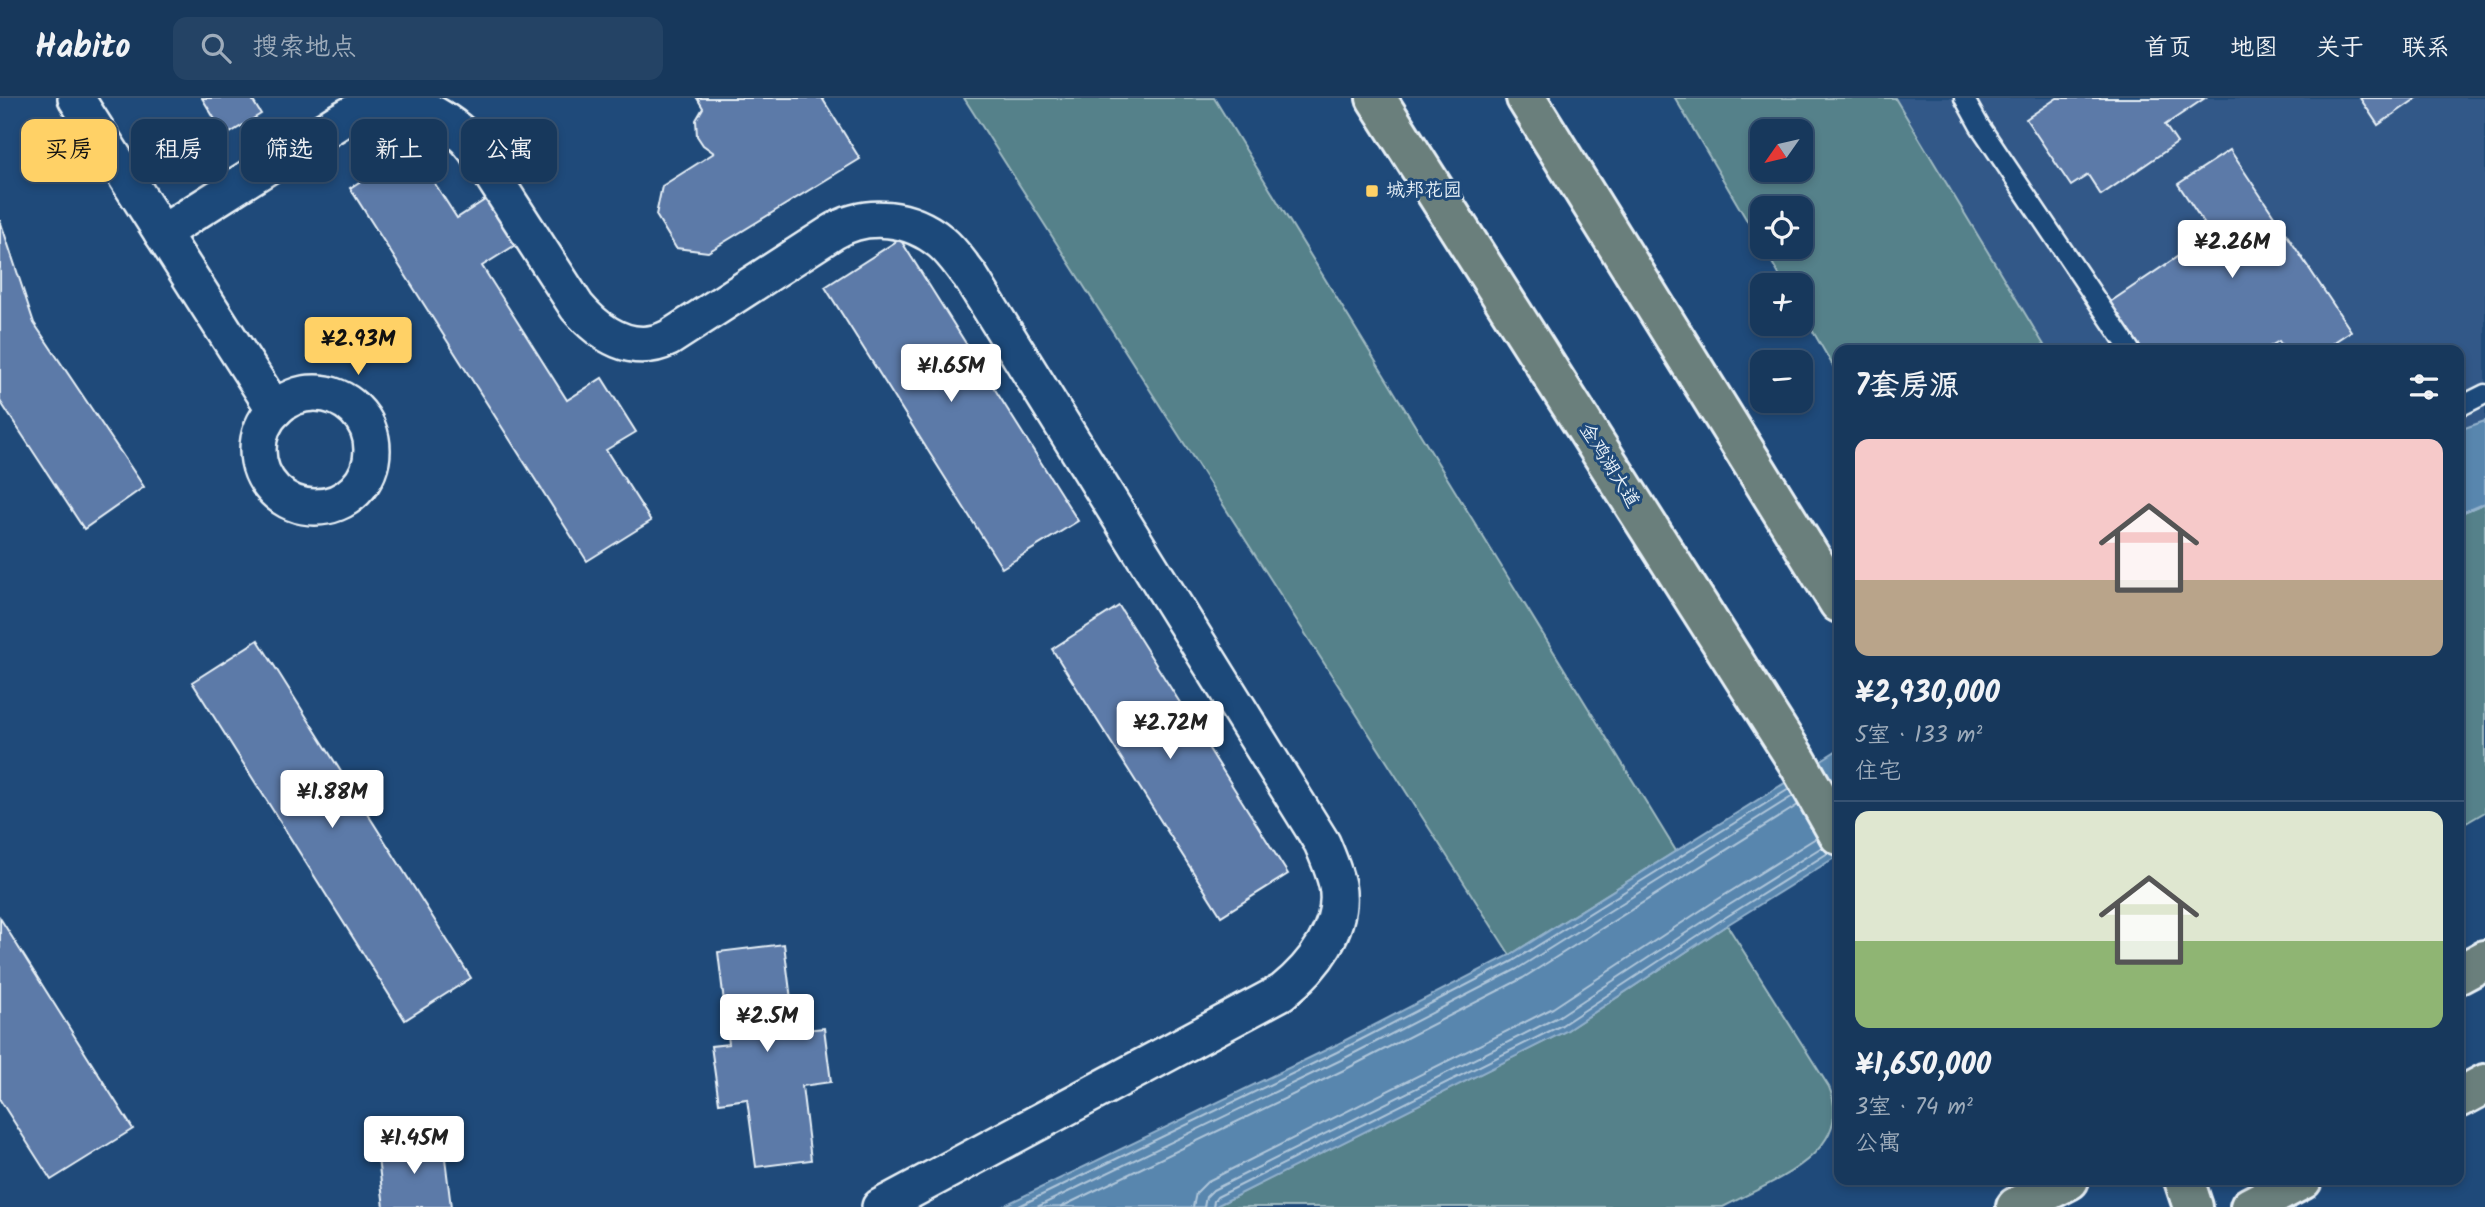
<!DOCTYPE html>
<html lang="zh">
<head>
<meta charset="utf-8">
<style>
  :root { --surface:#17385c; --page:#244365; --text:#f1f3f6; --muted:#9eacbb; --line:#365272; --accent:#ffd166 }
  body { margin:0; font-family:Kalam,"LXGW WenKai TC",sans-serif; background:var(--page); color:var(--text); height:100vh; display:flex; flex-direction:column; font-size:26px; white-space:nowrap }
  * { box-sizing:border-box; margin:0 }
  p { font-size:23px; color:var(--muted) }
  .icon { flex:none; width:38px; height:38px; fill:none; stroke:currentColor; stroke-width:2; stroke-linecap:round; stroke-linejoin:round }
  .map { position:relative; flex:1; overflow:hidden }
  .panel { position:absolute; left:1834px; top:247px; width:630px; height:840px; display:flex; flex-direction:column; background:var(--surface); border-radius:14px; box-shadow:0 4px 10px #0003,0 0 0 2px var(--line) }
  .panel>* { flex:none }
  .guide { position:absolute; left:21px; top:21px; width:665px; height:63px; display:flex; gap:14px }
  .needle { width:46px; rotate:236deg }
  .buttons { position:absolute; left:1750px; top:21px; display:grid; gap:14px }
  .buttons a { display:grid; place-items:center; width:63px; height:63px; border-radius:14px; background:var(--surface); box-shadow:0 4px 10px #0003,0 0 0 2px var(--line); font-size:35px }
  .price { position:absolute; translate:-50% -60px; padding:0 16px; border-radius:7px; background:#fff; color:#222; font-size:23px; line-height:46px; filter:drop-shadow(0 2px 4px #0008) }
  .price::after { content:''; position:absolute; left:50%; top:42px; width:21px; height:16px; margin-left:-10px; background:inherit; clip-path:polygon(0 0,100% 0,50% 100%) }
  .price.current { background:var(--accent); color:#111 }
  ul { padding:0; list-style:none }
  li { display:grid; align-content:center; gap:14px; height:371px; padding:0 21px }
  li+li { border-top:2px solid var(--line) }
  li span { display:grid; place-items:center; height:217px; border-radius:14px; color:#555 }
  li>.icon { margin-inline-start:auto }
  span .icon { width:126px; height:126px; fill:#fffc; stroke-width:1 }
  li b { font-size:30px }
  h2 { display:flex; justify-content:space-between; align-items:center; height:84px; padding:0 21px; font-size:30px }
  .tag { padding:0 24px; border-radius:14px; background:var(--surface); box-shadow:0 4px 10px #0003,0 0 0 2px var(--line); font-size:24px; line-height:63px }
  .tag.current { background:var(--accent); color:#111 }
  header { display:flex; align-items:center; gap:42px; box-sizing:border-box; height:98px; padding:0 35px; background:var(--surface); border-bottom:2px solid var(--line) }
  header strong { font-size:33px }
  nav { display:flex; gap:38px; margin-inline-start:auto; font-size:24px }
  .search { width:490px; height:63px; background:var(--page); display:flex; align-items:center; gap:18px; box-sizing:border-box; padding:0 24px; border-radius:14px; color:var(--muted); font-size:26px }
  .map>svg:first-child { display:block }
</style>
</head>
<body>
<header>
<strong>Habito</strong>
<div class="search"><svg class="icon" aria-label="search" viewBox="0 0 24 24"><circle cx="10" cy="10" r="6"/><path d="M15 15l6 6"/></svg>搜索地点</div>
<nav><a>首页</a><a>地图</a><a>关于</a><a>联系</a></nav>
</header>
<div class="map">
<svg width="2485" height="1109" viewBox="0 0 2485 1109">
  <rect width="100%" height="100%" fill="#1f4a7a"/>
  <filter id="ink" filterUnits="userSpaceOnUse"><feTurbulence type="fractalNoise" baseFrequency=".0143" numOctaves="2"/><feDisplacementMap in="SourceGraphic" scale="14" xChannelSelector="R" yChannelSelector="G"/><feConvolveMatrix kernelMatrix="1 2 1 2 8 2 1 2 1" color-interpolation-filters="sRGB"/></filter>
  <g filter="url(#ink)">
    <path fill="#315888" d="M1895 0H2485V323L2459 332V252H2047Z"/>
    <g fill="#54818a" stroke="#9eb9c1" stroke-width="2" fill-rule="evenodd">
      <path d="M964 0H1214L1676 753 1510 857Z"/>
      <path d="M1675 0H1895L2047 252H1839V278L1801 213V187H1785L1763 149H1801V110H1762V148ZM1762 33H1801V72H1762Z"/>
      <path d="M2485 405V714L2459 729V416Z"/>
      <path d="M1727 827 1829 989C1857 1055 1768 1085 1723 1109H1214L1566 933Z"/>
    </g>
    <g fill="#5986ae" stroke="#92b1cc" stroke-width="2">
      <path d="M2485 323V405L2459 416V332Z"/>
      <path d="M1839 651V757L1727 827 1566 933 1214 1109H1001L1334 948 1510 857Z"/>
    </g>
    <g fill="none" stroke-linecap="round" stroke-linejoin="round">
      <g stroke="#afc6da" stroke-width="2">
        <path d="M1017 1109 1337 954 1513 863 1789 691"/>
        <path d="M1037 1109 1341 962 1517 871 1793 698"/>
        <path d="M1061 1109 1346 971 1523 880 1798 707"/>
        <path d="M1193 1109 1196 1095 1208 1083 1553 910 1712 805 1816 740"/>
        <path d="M1204 1109 1206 1099 1213 1092 1558 919 1718 814 1822 749"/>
        <path d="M1213 1109 1214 1103 1217 1099 1562 927 1723 821 1828 755"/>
      </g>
    </g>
    <g fill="#5c7aa8" stroke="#e8f1f8" stroke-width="2">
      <path d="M202 0H257L253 3 261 16 225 38Z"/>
      <path d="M697 0H822L860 61 708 154 676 150 656 117 662 88 714 55 703 47 697 38 696 22 703 10Z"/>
      <path d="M2057 0H2205L2165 27 2177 45 2101 97 2088 77 2071 88 2026 21Z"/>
      <path d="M2360 0H2417L2378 27Z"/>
      <path d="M412 50 457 120 488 100 517 146 482 168 567 302 602 280 636 334 606 352 651 423 587 463 350 90Z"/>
      <path d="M2230 52 2351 233 2322 252H2285L2279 243 2264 252H2142L2110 204 2211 136 2178 86Z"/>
      <path d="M0 122 34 225 144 389 84 431 0 303Z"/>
      <path d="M900 141 1078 423 1002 470 825 189Z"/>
      <path d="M1119 508 1288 776 1221 818 1052 551Z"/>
      <path d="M258 542 471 880 405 922 192 584Z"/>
      <path d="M0 820 133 1031 51 1082 0 1002Z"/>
      <path d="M784 846 795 933 824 930 831 984 802 988 811 1062 756 1069 747 1001 719 1005 711 948 729 946 718 854Z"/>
      <path d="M443 1044 451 1109H384L377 1052Z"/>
    </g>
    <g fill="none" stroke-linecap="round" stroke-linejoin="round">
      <g stroke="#e8f1f8" stroke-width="23">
        <g id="service">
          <path d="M1964 0 1979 27 2130 252"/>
          <path d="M2459 309 2485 296"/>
        </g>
      </g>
      <g stroke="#e8f1f8" stroke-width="40">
        <g id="minor">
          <path d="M76 0 275 312"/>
          <path d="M162 135 341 22C353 15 368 7 383 5 417 1 456 25 475 51L577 209C601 237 633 258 669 240L833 134C867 113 911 119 941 144 953 154 961 167 970 178L1322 745C1328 759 1334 773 1337 787 1345 829 1313 869 1282 894L880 1109"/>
          <circle cx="315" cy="352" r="57"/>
        </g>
      </g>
      <g stroke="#e8f1f8" stroke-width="44">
        <g id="primary">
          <path d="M1376 0 1797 663 1839 737"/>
          <path d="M1526 0 1839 505"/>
          <path d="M2459 876 2485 862"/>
          <path d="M2459 1000 2485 986"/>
          <path d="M2184 1082 2193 1109"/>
          <path d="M2016 1109 2069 1082"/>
          <path d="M2250 1109 2302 1082"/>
        </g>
      </g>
      <use href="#service" stroke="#1f4a7a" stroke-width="18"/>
      <use href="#minor" stroke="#1f4a7a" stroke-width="35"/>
      <use href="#primary" stroke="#6b7f7c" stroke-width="38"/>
    </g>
  </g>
  <rect fill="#ffd166" stroke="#1f4a7a" stroke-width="2.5" x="1365" y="86" width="14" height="14" rx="3.5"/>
  <g text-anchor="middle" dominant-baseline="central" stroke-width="6" stroke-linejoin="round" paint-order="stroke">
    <g font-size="19" fill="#e8f1f8" stroke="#1f4a7a" text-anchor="start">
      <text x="1386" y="93">城邦花园</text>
    </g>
    <g font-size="19" fill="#e8f1f8" stroke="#1f4a7a">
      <text transform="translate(1609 368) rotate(58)">金鸡湖大道</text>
    </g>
  </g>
</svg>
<div class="buttons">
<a><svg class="needle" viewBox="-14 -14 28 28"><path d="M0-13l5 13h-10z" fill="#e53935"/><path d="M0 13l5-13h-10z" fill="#9eacbb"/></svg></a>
<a><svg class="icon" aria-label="locate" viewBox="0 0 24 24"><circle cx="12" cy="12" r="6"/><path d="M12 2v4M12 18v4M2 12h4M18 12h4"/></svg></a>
<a>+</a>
<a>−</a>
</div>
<b class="price" style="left:2232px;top:182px">¥2.26M</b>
<b class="price current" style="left:358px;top:279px">¥2.93M</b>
<b class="price" style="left:951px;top:306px">¥1.65M</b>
<b class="price" style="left:1170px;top:663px">¥2.72M</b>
<b class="price" style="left:332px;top:732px">¥1.88M</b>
<b class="price" style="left:767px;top:956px">¥2.5M</b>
<b class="price" style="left:414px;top:1078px">¥1.45M</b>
<div class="guide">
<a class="tag current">买房</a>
<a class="tag">租房</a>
<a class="tag">筛选</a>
<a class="tag">新上</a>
<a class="tag">公寓</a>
</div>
<section class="panel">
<h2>7套房源<svg class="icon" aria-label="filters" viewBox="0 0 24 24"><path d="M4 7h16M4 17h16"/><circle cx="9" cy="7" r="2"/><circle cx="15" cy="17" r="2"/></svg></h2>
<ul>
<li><span style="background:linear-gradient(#f6c9c9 65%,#b9a48a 0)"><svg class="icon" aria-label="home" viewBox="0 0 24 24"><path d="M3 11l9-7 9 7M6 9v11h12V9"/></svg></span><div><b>¥2,930,000</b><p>5室 · 133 m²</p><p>住宅</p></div></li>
<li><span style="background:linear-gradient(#dfe7d0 60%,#8fb573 0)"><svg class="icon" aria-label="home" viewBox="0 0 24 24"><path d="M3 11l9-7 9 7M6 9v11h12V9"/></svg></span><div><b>¥1,650,000</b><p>3室 · 74 m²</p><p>公寓</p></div></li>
</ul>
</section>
</div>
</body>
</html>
